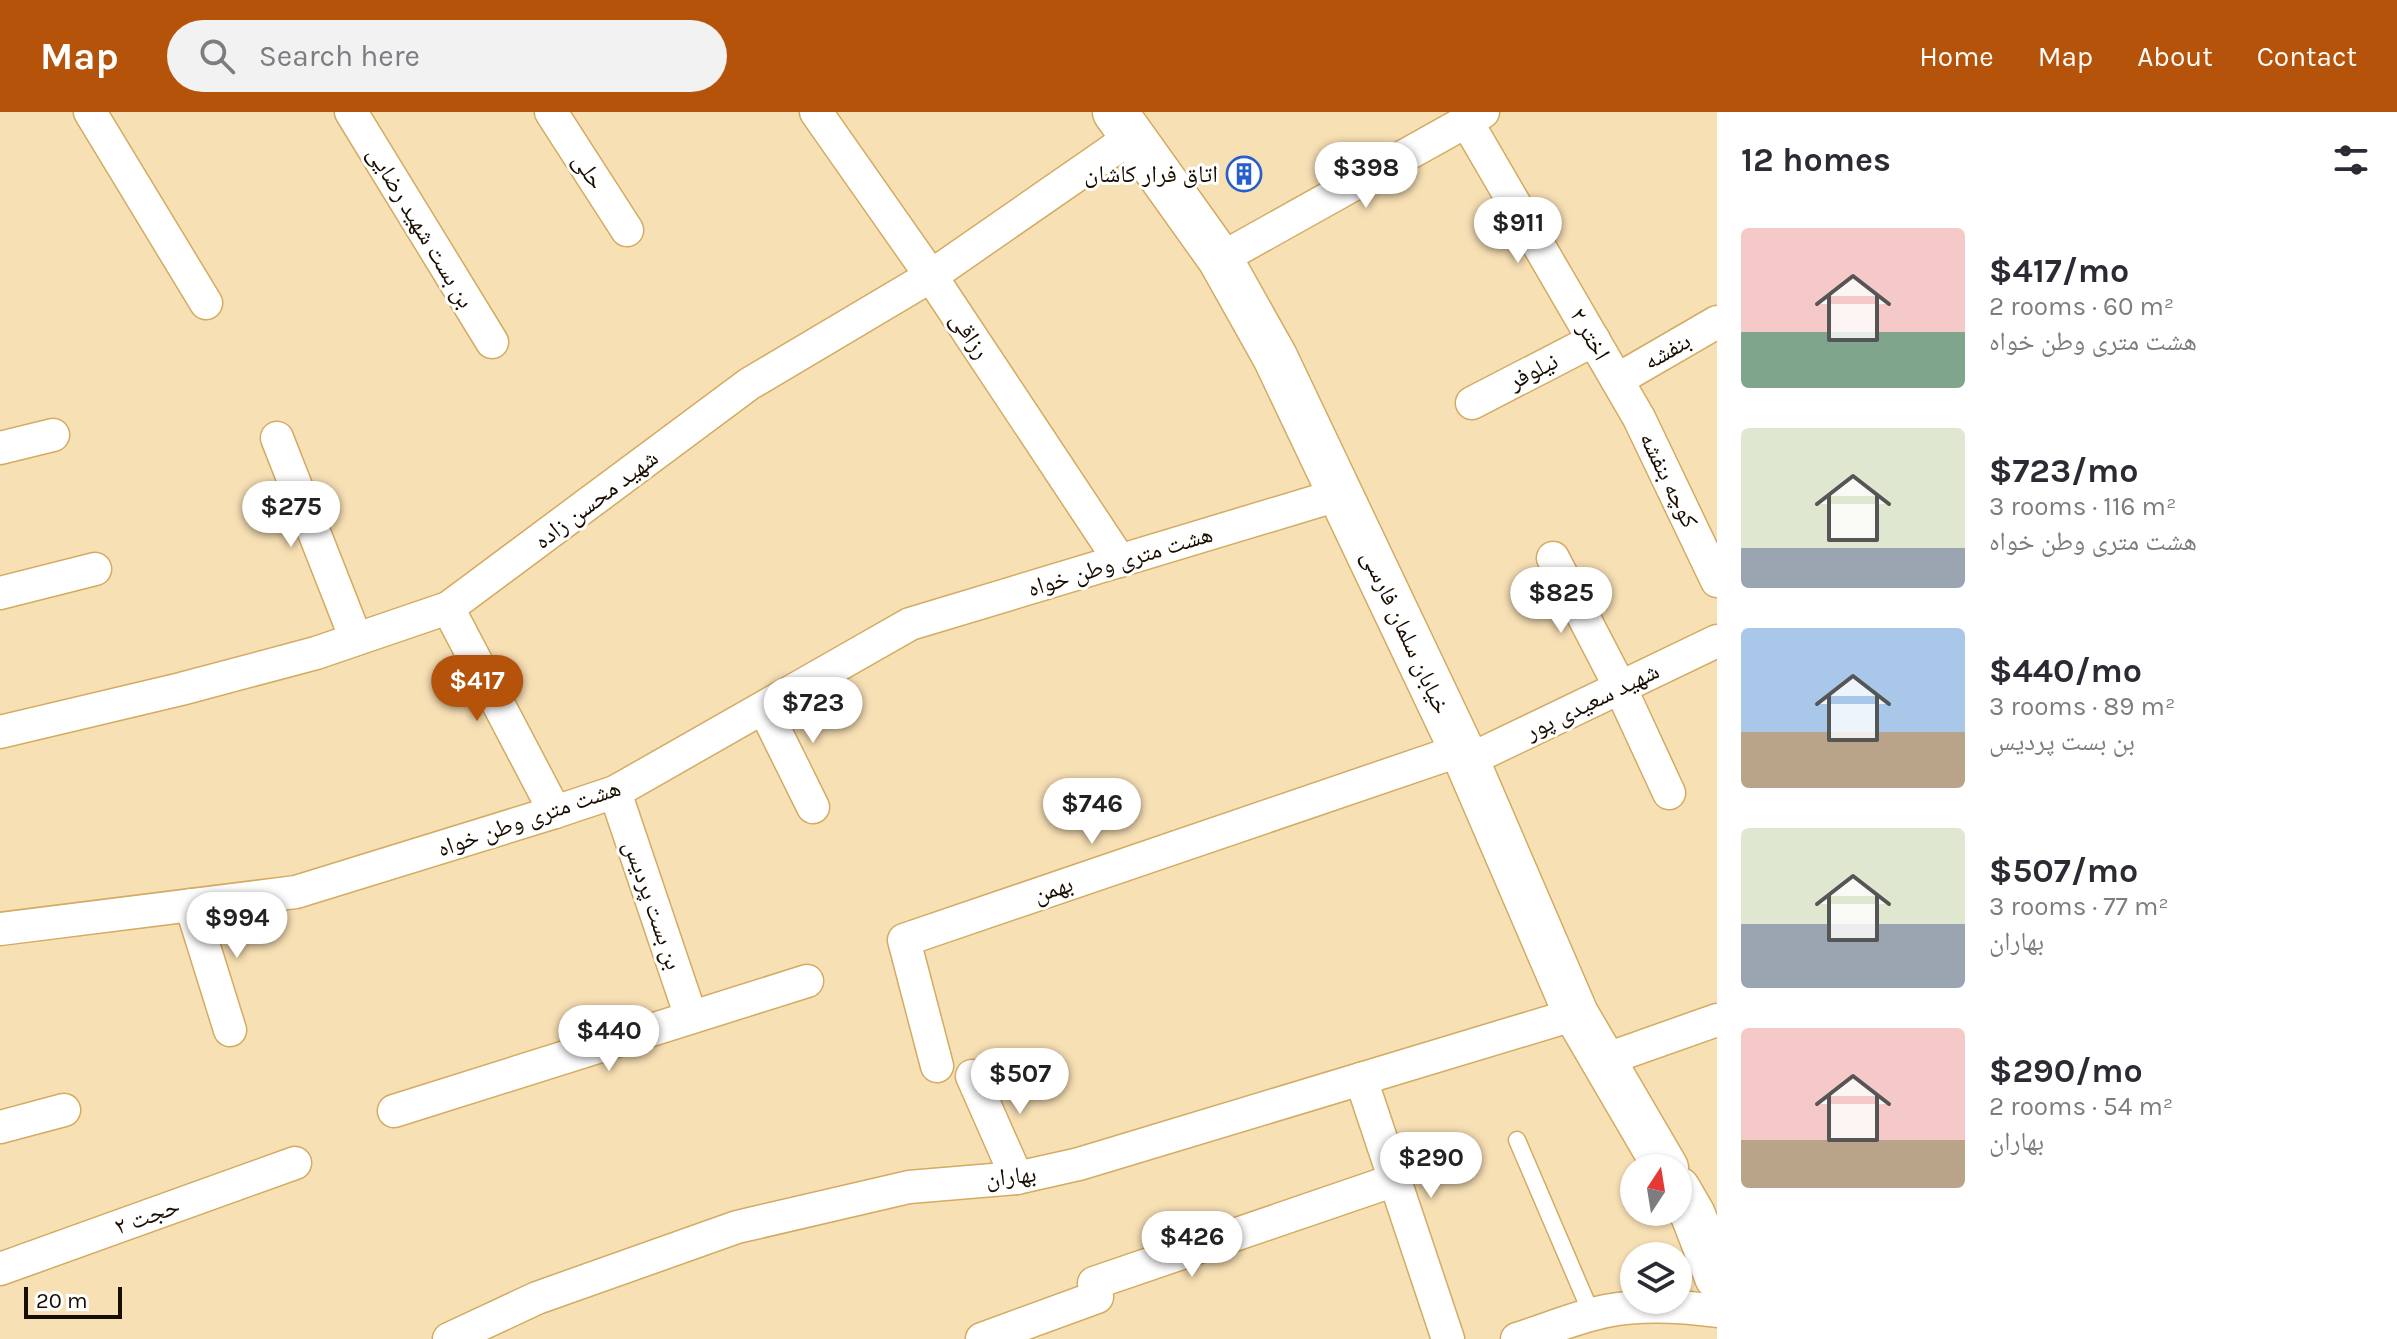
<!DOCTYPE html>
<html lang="en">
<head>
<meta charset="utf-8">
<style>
  :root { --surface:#fff; --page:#f2f2f3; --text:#2b2b33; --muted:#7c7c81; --accent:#b45309 }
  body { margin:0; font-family:Karla,"Noto Naskh Arabic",sans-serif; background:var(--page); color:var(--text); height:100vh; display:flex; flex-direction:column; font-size:30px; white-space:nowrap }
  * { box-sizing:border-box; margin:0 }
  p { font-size:26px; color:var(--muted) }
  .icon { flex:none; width:44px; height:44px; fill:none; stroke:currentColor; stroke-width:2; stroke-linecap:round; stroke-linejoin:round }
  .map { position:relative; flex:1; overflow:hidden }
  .sheet { display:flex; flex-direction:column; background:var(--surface); width:680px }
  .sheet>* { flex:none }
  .needle { width:52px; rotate:12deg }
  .buttons { position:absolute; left:1620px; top:1042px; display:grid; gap:16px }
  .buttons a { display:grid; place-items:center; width:72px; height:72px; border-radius:50%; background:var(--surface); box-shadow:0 2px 6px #0004; font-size:40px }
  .scale { position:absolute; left:24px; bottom:20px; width:98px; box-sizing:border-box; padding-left:8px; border:4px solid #190d00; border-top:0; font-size:22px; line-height:28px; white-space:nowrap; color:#190d00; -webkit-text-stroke:6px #fff; paint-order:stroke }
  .price { position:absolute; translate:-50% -68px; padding:0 18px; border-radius:28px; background:#fff; color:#222; font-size:26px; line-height:52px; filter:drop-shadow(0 2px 4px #0008) }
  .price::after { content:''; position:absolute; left:50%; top:48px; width:24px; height:18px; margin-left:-12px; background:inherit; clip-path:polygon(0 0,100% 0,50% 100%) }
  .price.current { background:var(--accent); color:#fff }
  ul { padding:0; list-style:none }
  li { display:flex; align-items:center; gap:24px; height:200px; padding:0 24px }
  li span { display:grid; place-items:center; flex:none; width:224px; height:160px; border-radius:8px; color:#555 }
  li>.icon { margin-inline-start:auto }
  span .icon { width:96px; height:96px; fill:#fffc; stroke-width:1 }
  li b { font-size:34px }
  h2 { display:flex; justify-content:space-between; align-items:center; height:96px; padding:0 24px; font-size:34px }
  header { display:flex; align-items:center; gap:48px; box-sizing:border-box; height:112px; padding:0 40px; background:var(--accent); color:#fff }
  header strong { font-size:38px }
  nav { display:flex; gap:44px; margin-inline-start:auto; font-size:28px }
  .search { width:560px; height:72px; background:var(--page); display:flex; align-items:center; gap:20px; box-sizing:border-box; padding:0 28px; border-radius:44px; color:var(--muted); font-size:30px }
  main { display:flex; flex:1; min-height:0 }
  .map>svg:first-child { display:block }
</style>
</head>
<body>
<header>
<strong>Map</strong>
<div class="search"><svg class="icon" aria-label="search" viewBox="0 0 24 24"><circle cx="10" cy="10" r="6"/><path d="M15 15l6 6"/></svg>Search here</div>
<nav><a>Home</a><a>Map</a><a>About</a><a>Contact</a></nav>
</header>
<main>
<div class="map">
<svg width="1717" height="1227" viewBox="0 0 1717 1227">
  <rect width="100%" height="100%" fill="#f8e0b5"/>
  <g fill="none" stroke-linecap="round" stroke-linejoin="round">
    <g stroke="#d3ab61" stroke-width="19">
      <path id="lane" d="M1517 1028 1592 1203"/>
    </g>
    <g stroke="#d3ab61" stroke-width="35">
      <g id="street">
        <path d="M90 0 206 191"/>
        <path d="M351 0 492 230"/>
        <path d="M551 0 627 118"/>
        <path d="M816 0 931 164 1120 449"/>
        <path d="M1467 10 1639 306 1717 469"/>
        <path d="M1220 147 1483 0"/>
        <path d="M1617 268 1717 210"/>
        <path d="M1472 291 1594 228"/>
        <path d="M277 326 356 527"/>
        <path d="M0 336 53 323"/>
        <path d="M1553 446 1620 575 1669 681"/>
        <path d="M0 481 95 457"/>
        <path d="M448 496 555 700"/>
        <path d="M764 596 813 695"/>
        <path d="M0 620 181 577 316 541 448 496 749 272 931 164 1133 24"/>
        <path d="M1467 649 1717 529"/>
        <path d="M615 680 691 905"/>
        <path d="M191 793 230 918"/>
        <path d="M0 817 296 780 555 700 615 680 910 512 1341 382"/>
        <path d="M1604 948 1717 908"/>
        <path d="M937 954 904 828 1461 638"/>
        <path d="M972 964 1017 1066"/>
        <path d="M1361 967 1448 1227"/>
        <path d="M394 999 807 869"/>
        <path d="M0 1015 64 998"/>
        <path d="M0 1157 295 1051"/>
        <path d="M449 1227 537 1186 737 1115 909 1075 1017 1066 1079 1052 1576 902"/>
        <path d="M982 1227 1097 1185 1094 1171 1395 1068"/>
        <path d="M1517 1227C1546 1218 1576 1205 1606 1199 1642 1192 1680 1194 1717 1199"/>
      </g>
    </g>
    <g stroke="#d3ab61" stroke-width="47">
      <g id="secondary">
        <path d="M1115 0 1220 147 1275 245 1467 649 1576 902 1666 1056"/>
        <path d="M1678 1077 1693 1103 1717 1165"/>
      </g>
    </g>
    <use href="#lane" stroke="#fff" stroke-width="16"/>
    <use href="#street" stroke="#fff" stroke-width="32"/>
    <use href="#secondary" stroke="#fff" stroke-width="44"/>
  </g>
  <defs>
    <g id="building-ring" transform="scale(1.8)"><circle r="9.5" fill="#fff" stroke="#265fcc" stroke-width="1.5"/><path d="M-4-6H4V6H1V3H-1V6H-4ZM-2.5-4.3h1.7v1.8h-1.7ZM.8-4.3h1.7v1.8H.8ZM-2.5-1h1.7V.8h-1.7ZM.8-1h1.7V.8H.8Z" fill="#265fcc"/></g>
  </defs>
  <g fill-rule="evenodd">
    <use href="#building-ring" x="1244" y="62"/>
  </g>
  <g text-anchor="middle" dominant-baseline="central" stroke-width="6" stroke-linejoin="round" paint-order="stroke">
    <g font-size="24" fill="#190d00" stroke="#fff">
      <text transform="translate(589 59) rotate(57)">حلی</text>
      <text transform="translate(421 115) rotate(59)">بن بست شهید رضایی</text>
      <text transform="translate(1590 222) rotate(60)">اختر ۲</text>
      <text transform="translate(970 223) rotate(56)">رزاقی</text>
      <text transform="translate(1667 239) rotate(-30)">بنفشه</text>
      <text transform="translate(1533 259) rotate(-27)">نیلوفر</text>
      <text transform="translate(1669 368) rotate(64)">کوچه بنفشه</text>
      <text transform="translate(596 387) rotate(-37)">شهید محسن زاده</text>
      <text transform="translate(1120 449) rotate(-17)">هشت متری وطن خواه</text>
      <text transform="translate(1406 520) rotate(65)">خیابان سلمان فارسی</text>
      <text transform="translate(1592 589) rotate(-26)">شهید سعیدی پور</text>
      <text transform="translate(529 706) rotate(-19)">هشت متری وطن خواه</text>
      <text transform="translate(1053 777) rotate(-19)">بهمن</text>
      <text transform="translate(653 793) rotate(71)">بن بست پردیس</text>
      <text transform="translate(1011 1064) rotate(-6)">بهاران</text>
      <text transform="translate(147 1104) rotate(-20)">حجت ۲</text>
    </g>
    <g font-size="24" fill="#190d00" stroke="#fff" text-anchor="end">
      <text x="1218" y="62">اتاق فرار کاشان</text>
    </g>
  </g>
</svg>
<div class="buttons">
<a><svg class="needle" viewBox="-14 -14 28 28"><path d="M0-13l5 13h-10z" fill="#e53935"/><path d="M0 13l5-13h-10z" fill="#7c7c81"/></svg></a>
<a><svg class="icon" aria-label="layers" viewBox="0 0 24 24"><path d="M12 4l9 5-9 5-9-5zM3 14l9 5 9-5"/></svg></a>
</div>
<div class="scale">20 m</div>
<b class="price" style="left:1366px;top:98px">$398</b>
<b class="price" style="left:1518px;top:153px">$911</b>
<b class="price" style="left:291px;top:437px">$275</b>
<b class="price" style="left:1561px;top:523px">$825</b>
<b class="price current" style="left:477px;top:611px">$417</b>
<b class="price" style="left:813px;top:633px">$723</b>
<b class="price" style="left:1092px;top:734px">$746</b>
<b class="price" style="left:237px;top:848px">$994</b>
<b class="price" style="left:609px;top:961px">$440</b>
<b class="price" style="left:1020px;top:1004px">$507</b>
<b class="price" style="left:1431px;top:1088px">$290</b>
<b class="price" style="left:1192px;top:1167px">$426</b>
</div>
<section class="sheet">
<h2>12 homes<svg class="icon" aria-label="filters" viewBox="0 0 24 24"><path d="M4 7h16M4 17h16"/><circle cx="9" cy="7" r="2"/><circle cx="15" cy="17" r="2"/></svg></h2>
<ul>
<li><span style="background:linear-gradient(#f6c9c9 65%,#7fa58c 0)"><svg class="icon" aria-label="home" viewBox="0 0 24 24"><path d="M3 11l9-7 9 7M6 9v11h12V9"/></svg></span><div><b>$417/mo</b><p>2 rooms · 60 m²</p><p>هشت متری وطن خواه</p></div></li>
<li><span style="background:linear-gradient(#dfe7d0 75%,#9aa5b1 0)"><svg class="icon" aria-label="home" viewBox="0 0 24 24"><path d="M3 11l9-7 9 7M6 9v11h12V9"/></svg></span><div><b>$723/mo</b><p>3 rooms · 116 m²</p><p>هشت متری وطن خواه</p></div></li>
<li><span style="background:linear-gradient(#a9c7e8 65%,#b9a48a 0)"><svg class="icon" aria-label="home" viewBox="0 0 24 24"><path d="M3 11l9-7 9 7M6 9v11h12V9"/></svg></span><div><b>$440/mo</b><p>3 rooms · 89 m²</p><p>بن بست پردیس</p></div></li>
<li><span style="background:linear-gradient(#dfe7d0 60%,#9aa5b1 0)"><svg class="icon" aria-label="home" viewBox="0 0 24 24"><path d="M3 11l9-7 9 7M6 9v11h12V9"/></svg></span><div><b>$507/mo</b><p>3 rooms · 77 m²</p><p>بهاران</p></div></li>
<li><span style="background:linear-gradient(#f6c9c9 70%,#b9a48a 0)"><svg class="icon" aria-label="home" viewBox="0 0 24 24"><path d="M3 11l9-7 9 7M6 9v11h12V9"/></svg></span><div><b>$290/mo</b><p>2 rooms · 54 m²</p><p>بهاران</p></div></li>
</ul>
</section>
</main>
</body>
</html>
